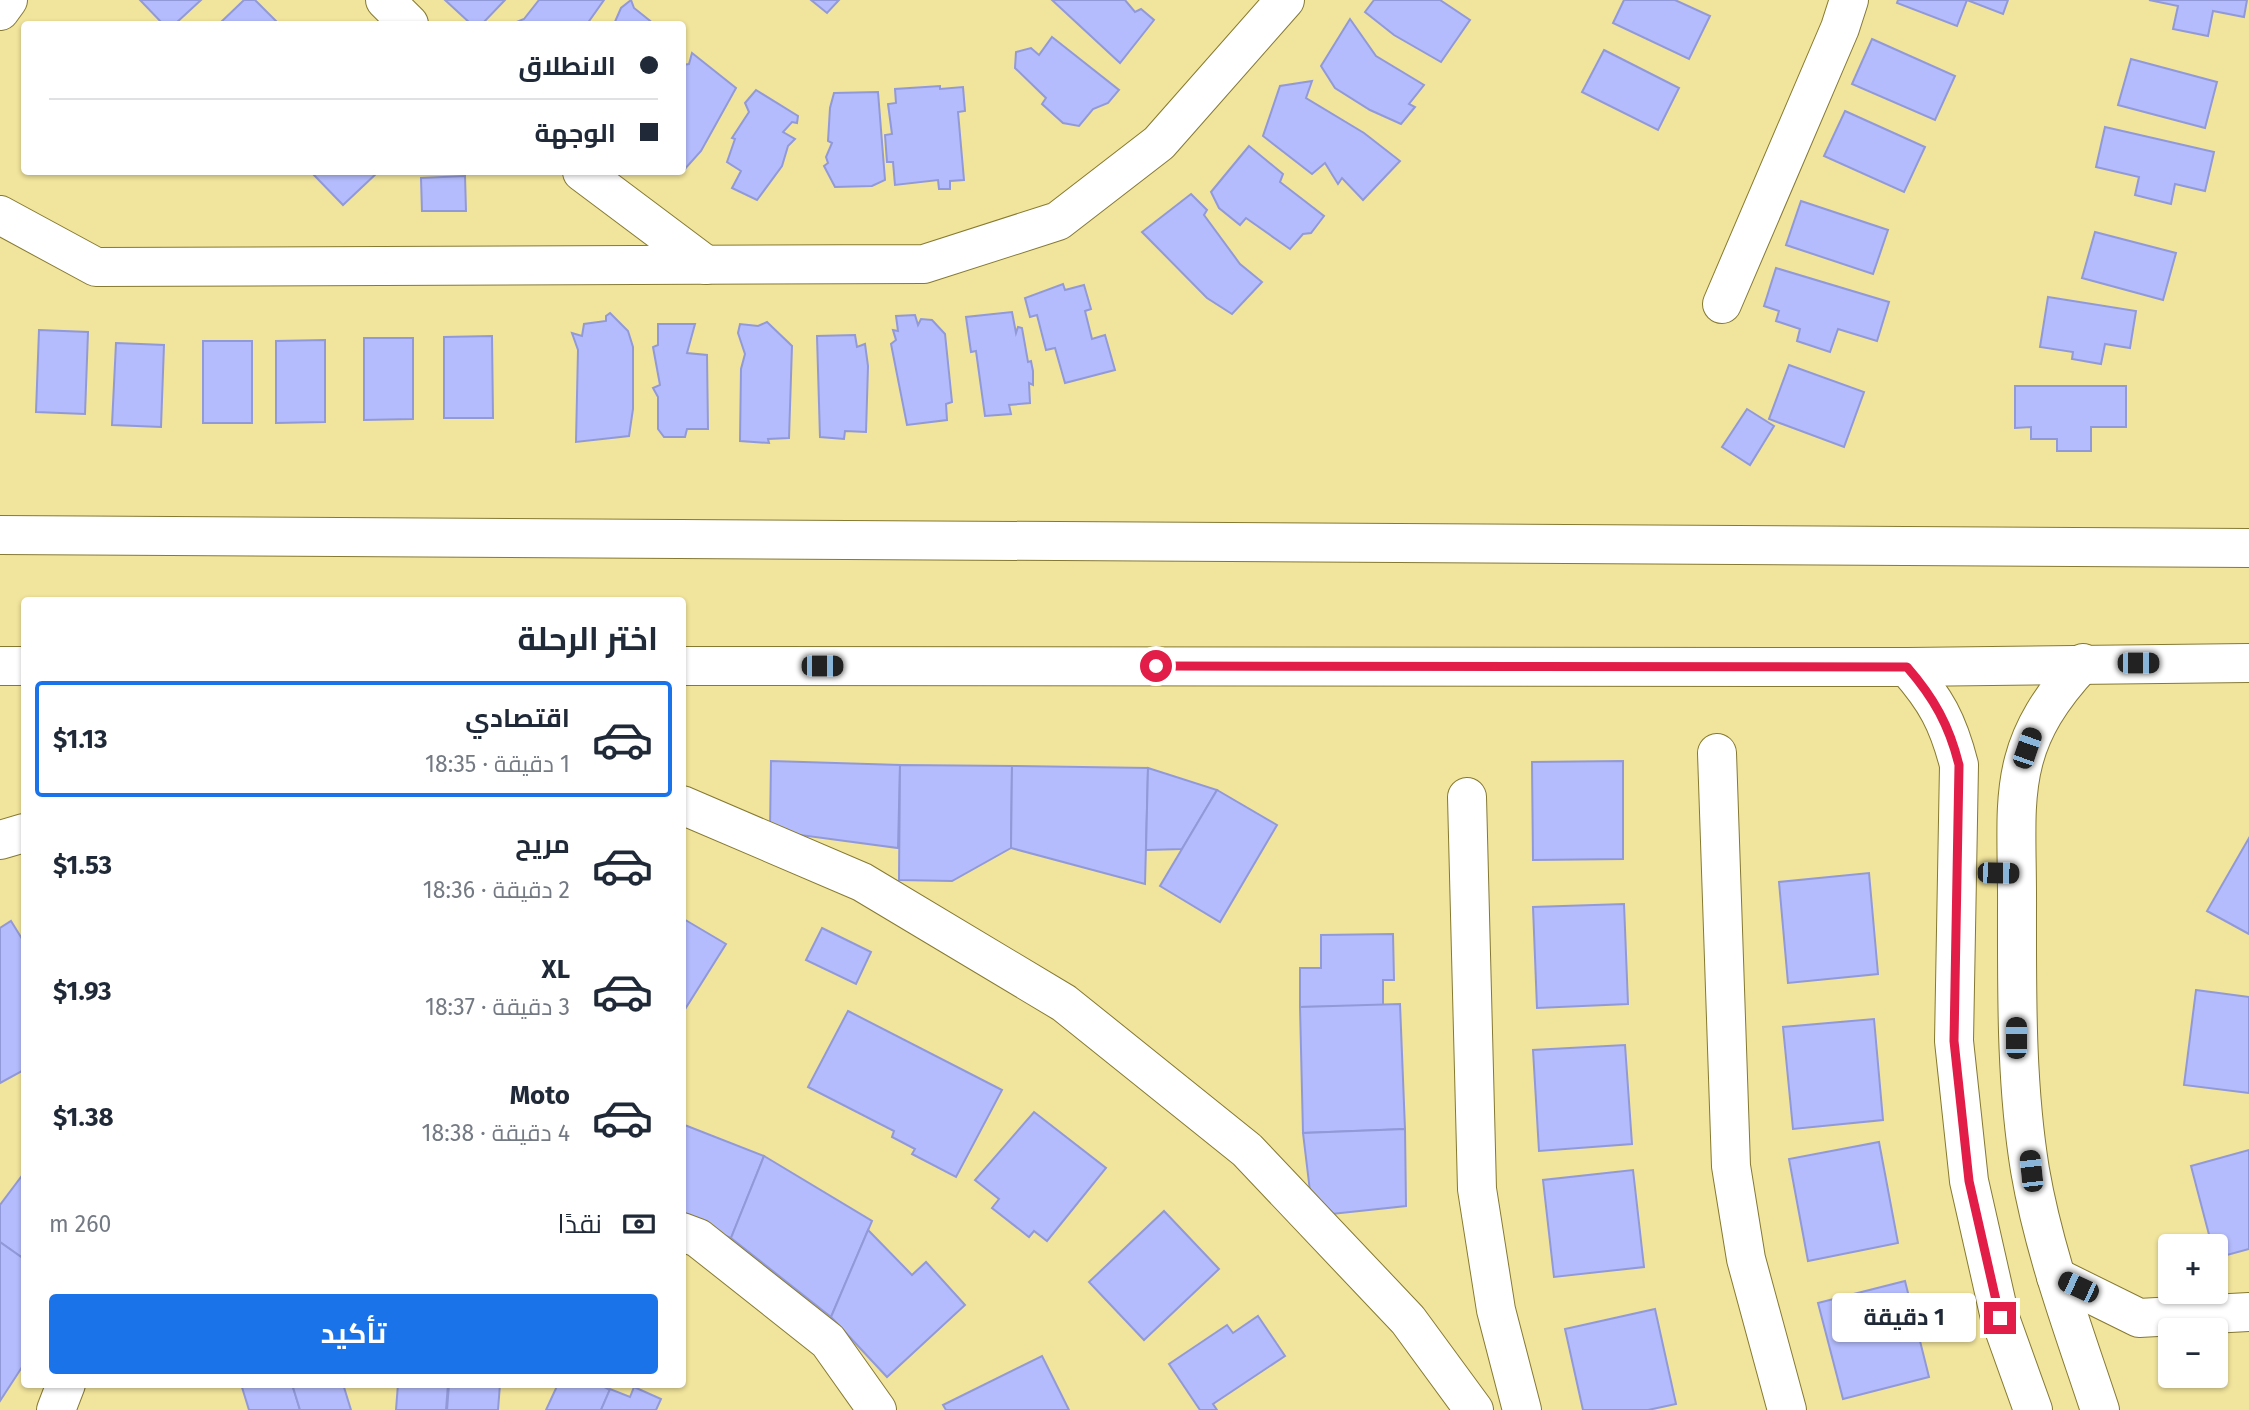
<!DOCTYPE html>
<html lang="ar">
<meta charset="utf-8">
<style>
:root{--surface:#fff;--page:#f2f2f3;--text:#1f2937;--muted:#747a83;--line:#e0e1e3;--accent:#1a73e8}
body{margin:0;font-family:"Fira Sans",Cairo,sans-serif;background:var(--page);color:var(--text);direction:rtl;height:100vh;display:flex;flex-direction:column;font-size:26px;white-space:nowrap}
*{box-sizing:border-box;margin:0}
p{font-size:23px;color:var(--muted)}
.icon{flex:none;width:38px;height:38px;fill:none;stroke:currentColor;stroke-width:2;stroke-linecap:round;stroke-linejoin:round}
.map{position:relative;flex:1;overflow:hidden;direction:ltr}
.details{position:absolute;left:21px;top:597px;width:665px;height:791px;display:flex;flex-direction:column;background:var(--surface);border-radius:7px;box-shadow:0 2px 5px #0004;direction:rtl}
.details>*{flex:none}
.top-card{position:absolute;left:21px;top:21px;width:665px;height:154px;border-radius:7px;box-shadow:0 2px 5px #0004;direction:rtl;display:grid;align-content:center;height:154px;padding:0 28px;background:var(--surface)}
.buttons{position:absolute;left:2158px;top:1234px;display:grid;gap:14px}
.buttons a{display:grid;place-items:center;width:70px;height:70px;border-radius:7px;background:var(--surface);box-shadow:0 2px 5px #0004;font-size:35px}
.end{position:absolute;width:32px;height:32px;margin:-16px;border:9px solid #e11d48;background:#fff;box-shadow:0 0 0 4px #fff}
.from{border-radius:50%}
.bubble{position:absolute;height:49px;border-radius:7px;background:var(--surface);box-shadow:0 2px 5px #0004;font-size:23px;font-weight:700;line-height:49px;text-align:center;direction:rtl}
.car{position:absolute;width:21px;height:42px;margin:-21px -10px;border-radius:9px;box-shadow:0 0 5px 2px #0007;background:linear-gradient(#222 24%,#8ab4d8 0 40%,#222 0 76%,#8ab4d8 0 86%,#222 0)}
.top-card b{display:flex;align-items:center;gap:24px;height:66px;font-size:26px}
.top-card b+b{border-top:2px solid var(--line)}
.top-card i{width:18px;height:18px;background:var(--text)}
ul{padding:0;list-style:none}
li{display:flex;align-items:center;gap:21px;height:116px;margin:0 14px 10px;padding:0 14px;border:4px solid transparent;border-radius:7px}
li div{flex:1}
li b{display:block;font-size:26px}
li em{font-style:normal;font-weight:700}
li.on{border-color:var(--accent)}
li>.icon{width:63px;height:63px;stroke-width:1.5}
h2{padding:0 28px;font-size:32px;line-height:84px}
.pay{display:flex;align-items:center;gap:18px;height:77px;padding:0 28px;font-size:26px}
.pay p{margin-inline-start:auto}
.cta{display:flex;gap:14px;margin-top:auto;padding:14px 28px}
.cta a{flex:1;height:80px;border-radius:7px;background:var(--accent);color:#fff;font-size:28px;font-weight:700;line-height:80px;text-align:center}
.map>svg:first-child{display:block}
.building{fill:#b4bcfd;stroke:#9299d8;stroke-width:2}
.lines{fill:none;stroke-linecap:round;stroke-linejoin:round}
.minor-casing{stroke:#867932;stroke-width:40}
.tertiary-casing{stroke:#867932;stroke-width:40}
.minor{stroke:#fff;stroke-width:38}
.tertiary{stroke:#fff;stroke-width:38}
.route{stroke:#e11d48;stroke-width:9}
</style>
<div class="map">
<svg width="2249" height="1410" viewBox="0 0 2249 1410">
<rect width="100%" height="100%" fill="#f1e49c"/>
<g class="building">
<path d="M140 0H201L175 24H163Z"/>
<path d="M244 0H255L279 24H219Z"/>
<path d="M445 0H505L482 24H471Z"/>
<path d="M539 0H604L587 24H512L524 19Z"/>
<path d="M631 0 634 8 654 24H614L621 8Z"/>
<path d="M811 0H839L827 13Z"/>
<path d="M1052 0H1125L1135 12 1141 9 1154 20 1120 63Z"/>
<path d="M1374 0H1440L1470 20 1441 62 1394 35 1365 12Z"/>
<path d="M1624 0H1675L1710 16 1689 59 1613 23Z"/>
<path d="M1898 0H2008L2003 14 1967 0 1957 26 1897 3Z"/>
<path d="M2149 0H2247L2244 17 2213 11 2208 36 2173 29 2178 6Z"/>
<path d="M1350 19 1376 56 1424 85 1409 104 1415 107 1401 124 1370 110 1335 88 1321 66Z"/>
<path d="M1052 37 1119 90 1108 103 1093 109 1079 126 1063 123 1042 104 1046 98 1015 68 1016 52 1031 48 1039 55Z"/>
<path d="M1872 39 1955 76 1935 120 1852 84Z"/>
<path d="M1604 50 1679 88 1658 130 1582 92Z"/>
<path d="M692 53 736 88 701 151 684 170 682 65 689 64Z"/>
<path d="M2131 59 2217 82 2205 128 2118 105Z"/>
<path d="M1312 81 1306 98 1364 133 1400 161 1363 200 1342 178 1338 184 1325 163 1312 174 1263 136 1280 86Z"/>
<path d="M940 86V89L963 87 965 111 958 112 964 180 950 181V189H939L938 180 895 185 893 162H887L885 135 892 134 888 104 896 103 895 89Z"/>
<path d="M756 90 798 116 797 123 792 122 783 132 795 139 788 146 782 166 757 200 732 188 741 171 727 162 735 139 732 138 749 112 745 103Z"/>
<path d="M878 92 885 180 872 186 835 187 824 166 828 163 826 157 832 143 828 141 830 108 834 93Z"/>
<path d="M1845 111 1925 147 1904 192 1824 156Z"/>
<path d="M2105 127 2214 152 2205 191 2175 184 2171 204 2135 195 2139 177 2096 167Z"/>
<path d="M1249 146 1283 174 1280 182 1324 216 1311 233 1303 234 1290 249 1246 218 1240 225 1219 208 1211 192Z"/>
<path d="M311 172H378L343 205Z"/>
<path d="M465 176 466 211H422L421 178Z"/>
<path d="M1191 194 1207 210 1204 215 1240 264 1262 282 1232 314 1207 298 1142 232Z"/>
<path d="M1801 201 1888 230 1873 274 1786 245Z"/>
<path d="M2095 232 2176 253 2163 300 2082 278Z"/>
<path d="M1776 268 1889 302 1877 341 1838 329 1830 352 1797 341 1800 329 1776 321 1779 311 1764 306Z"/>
<path d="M1063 284 1065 290 1084 285 1091 309 1085 311 1092 339 1105 335 1115 370 1065 383 1055 348 1046 350 1037 315 1030 317 1025 298Z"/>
<path d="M2048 297 2136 311 2130 348 2105 344 2101 364 2072 359 2073 352 2040 347Z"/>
<path d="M1012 312 1016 333 1018 327 1022 328 1028 362 1031 361 1033 371V385L1029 383 1030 403 1009 405 1011 414 985 416 976 351 971 352 966 317Z"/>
<path d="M610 313 628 331 633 347V409L629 436 576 442 578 350 572 333 582 336 584 324 606 321V316Z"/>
<path d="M915 315 918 325 921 319 932 320 945 334 952 402 946 404 947 420 907 425 891 344 896 340 893 330 898 331 896 316Z"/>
<path d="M767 322 792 346 789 438 768 439 769 443 740 441 741 369 745 354 738 333 740 324 758 326Z"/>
<path d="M658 324H695L687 353 707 355 708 429H687L685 437H664L658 429V397L653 388 660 385 653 347 658 345Z"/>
<path d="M39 330 88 332 85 414 36 412Z"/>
<path d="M855 335 857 347 865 344 868 366 866 432 845 431 844 439 820 437 817 336Z"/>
<path d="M492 336 493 418H444V337Z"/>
<path d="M364 338H413V419L364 420Z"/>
<path d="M325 340V422L276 423V341Z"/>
<rect x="203" y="341" width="49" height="82"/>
<path d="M116 343 164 345 161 427 112 425Z"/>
<path d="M1789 365 1864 392 1844 447 1769 419Z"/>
<path d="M2015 386H2126V427H2091V451H2057V439H2031V427L2015 428Z"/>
<path d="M1747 409 1774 426 1750 465 1722 447Z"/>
<path d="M771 761 900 765 898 848 770 831Z"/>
<path d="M1623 761V859L1533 860 1532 762Z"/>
<path d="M900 765 1012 766 1011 848 952 881 899 880Z"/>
<path d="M1012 766 1148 768 1145 884 1011 848Z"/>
<path d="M1148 768 1217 790 1182 849 1146 850Z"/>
<path d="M1217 790 1277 825 1220 922 1160 886Z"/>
<path d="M2249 838V934L2207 911Z"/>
<path d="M1869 873 1878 974 1788 983 1779 882Z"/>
<path d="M1624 904 1628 1004 1537 1008 1533 907Z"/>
<path d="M682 918 726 944 682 1014Z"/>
<path d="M11 921 24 942V1070L0 1083V928Z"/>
<path d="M822 928 871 952 856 984 806 960Z"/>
<path d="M1393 934 1394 980H1383V1006L1300 1007V968H1321V935Z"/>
<path d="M2196 990 2249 997V1093L2184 1085Z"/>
<path d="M1400 1004 1405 1129 1303 1133 1300 1007Z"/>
<path d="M848 1011 1002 1090 956 1177 912 1154 915 1149 892 1137 894 1131 808 1087Z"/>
<path d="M1874 1019 1883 1120 1793 1129 1783 1027Z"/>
<path d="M1625 1045 1632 1144 1539 1151 1533 1050Z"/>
<path d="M1034 1112 1106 1168 1047 1241 1034 1231 1029 1237 992 1208 999 1199 975 1180Z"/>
<path d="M682 1124 764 1156 731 1238 682 1218Z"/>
<path d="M1405 1129 1406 1206 1313 1216 1303 1133Z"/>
<path d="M1879 1142 1898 1243 1808 1261 1789 1159Z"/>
<path d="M2249 1150V1249L2216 1258V1246H2212L2191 1166Z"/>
<path d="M764 1156 872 1221 831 1317 731 1238Z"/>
<path d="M1633 1170 1644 1267 1554 1277 1543 1180Z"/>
<path d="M24 1173V1259L0 1242V1205Z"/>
<path d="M1164 1211 1219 1269 1144 1340 1089 1282Z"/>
<path d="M868 1230 912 1275 926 1262 965 1305 887 1377 831 1317Z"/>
<path d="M0 1242 24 1259V1364L0 1401Z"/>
<path d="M1905 1281 1929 1377 1843 1399 1818 1303Z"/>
<path d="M1655 1309 1676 1404 1648 1410H1583L1565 1329Z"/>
<path d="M1258 1316 1285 1356 1213 1404 1217 1410H1200L1169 1364 1227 1325 1233 1333Z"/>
<path d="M1042 1356 1069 1410H946L943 1405Z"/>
<path d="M241 1384H292L300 1410H249Z"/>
<path d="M292 1384H343L351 1410H300Z"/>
<path d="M398 1384H448L446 1410H396Z"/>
<path d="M449 1384H500L498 1410H447Z"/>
<path d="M558 1384H599L610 1390 601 1410H546Z"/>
<path d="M634 1387 661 1399 656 1410H601L610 1389 630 1397Z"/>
</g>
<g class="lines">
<g class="minor-casing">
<g id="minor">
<path d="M385 0 409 24"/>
<path d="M0 11 8 0"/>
<path d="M582 172 706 265"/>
<path d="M0 215 96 267 924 264 1058 221 1159 143 1285 0"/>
<path d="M1722 304 1840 28 1849 0"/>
<path d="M2083 663C2002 749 2018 802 2017 910 2017 997 2016 1084 2030 1170 2044 1252 2074 1331 2100 1410"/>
<path d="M1907 667C1936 700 1948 722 1959 765L1954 1041 1969 1181 2000 1318 2033 1410"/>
<path d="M1717 753 1731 1166 1746 1259 1787 1410"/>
<path d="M1467 797 1477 1189 1496 1310 1522 1410"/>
<path d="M682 805 862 882 1064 1003 1247 1150 1408 1320 1474 1410"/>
<path d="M0 840 24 833"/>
<path d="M682 1232 698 1238 828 1341 877 1410"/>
<path d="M2056 1277 2139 1318 2249 1312"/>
<path d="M56 1410 66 1384"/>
</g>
</g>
<g class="tertiary-casing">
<g id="tertiary">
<path d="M0 535 2249 548"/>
<path d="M0 666H24"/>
<path d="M682 666 1907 667 2249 663"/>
</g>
</g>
<use href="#minor" class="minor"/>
<use href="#tertiary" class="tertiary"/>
</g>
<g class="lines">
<path class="route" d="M1156 666 1907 667C1934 698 1949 725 1959 765L1954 1041 1969 1181 2000 1318"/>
</g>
</svg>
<div class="buttons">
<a>+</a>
<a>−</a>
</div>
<i class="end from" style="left:1156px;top:666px"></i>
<i class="end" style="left:2000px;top:1318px"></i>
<div class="bubble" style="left:1832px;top:1293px;width:144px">1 دقيقة</div>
<i class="car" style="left:2138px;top:663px;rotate:90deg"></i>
<i class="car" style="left:822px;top:666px;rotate:90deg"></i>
<i class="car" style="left:2027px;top:748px;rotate:19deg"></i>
<i class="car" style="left:1998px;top:873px;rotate:91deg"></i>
<i class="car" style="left:2016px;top:1038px;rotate:0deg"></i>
<i class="car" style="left:2031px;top:1171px;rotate:354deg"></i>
<i class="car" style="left:2078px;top:1287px;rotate:295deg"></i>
<div class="top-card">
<b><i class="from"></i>الانطلاق</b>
<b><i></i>الوجهة</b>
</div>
<section class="details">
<h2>اختر الرحلة</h2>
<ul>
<li class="on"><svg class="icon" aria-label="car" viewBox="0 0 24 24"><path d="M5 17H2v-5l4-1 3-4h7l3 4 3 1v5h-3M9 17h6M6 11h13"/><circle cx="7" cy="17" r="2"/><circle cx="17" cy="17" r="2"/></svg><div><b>اقتصادي</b><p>1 دقيقة · 18:35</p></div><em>$1.13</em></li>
<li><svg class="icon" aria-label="car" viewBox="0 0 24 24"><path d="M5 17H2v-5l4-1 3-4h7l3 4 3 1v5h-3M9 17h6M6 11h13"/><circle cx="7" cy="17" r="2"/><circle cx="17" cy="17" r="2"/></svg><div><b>مريح</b><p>2 دقيقة · 18:36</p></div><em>$1.53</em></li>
<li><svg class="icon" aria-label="car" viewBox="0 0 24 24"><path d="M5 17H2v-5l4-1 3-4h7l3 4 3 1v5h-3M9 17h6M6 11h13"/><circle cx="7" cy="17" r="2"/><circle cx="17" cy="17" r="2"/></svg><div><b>XL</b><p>3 دقيقة · 18:37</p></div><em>$1.93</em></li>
<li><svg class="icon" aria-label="car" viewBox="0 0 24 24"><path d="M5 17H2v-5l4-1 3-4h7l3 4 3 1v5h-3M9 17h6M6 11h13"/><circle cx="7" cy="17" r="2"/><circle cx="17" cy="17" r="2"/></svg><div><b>Moto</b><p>4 دقيقة · 18:38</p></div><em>$1.38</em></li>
</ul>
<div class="pay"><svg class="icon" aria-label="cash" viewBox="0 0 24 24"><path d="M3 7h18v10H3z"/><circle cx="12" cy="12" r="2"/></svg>نقدًا<p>260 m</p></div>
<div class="cta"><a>تأكيد</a></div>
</section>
</div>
